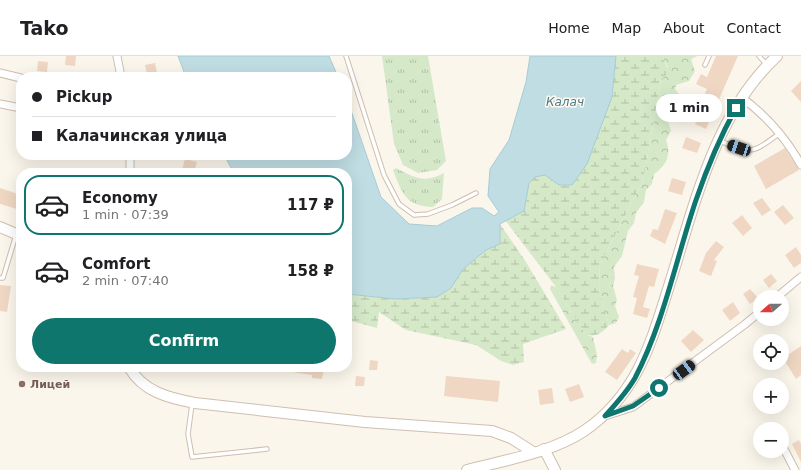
<!DOCTYPE html>
<meta charset="utf-8">
<style>
:root{--surface:#fff;--page:#f6f6f6;--text:#202124;--muted:#757577;--line:#e0e0e0;--accent:#0f766e}
body{margin:0;font-family:"DejaVu Sans",sans-serif;background:var(--page);color:var(--text);height:100vh;display:flex;flex-direction:column;font-size:15px;white-space:nowrap}
*{box-sizing:border-box;margin:0}
p{font-size:13px;color:var(--muted)}
.icon{flex:none;width:22px;height:22px;fill:none;stroke:currentColor;stroke-width:2;stroke-linecap:round;stroke-linejoin:round}
.map{position:relative;flex:1;overflow:hidden}
.side{position:absolute;left:16px;top:112px;width:336px;height:204px;display:flex;flex-direction:column;background:var(--surface);border-radius:16px;box-shadow:0 4px 16px #0002}
.side>*{flex:none}
.guide{position:absolute;left:16px;top:16px;width:336px;height:88px;border-radius:16px;box-shadow:0 4px 16px #0002;display:grid;align-content:center;height:88px;padding:0 16px;background:var(--surface)}
.needle{width:26px;rotate:249deg}
.tools{position:absolute;left:753px;top:234px;display:grid;gap:8px}
.tools a{display:grid;place-items:center;width:36px;height:36px;border-radius:50%;background:var(--surface);box-shadow:0 4px 16px #0002;font-size:20px}
.end{position:absolute;width:18px;height:18px;margin:-9px;border:5px solid #0f766e;background:#fff;box-shadow:0 0 0 2px #fff}
.from{border-radius:50%}
.bubble{position:absolute;height:28px;border-radius:14px;background:var(--surface);box-shadow:0 4px 16px #0002;font-size:13px;font-weight:700;line-height:28px;text-align:center}
.car{position:absolute;width:12px;height:24px;margin:-12px -6px;border-radius:5px;box-shadow:0 0 3px 1px #0007;background:linear-gradient(#222 24%,#8ab4d8 0 40%,#222 0 76%,#8ab4d8 0 86%,#222 0)}
.guide b{display:flex;align-items:center;gap:14px;height:38px;font-size:15px}
.guide b+b{border-top:1px solid var(--line)}
.guide i{width:10px;height:10px;background:var(--text)}
ul{padding:7px 0 0;list-style:none}
li{display:flex;align-items:center;gap:12px;height:60px;margin:0 8px 6px;padding:0 8px;border:2px solid transparent;border-radius:16px}
li div{flex:1}
li b{display:block;font-size:15px}
li em{font-style:normal;font-weight:700}
li.on{border-color:var(--accent)}
li>.icon{width:36px;height:36px;stroke-width:1.5}
.primary-button{display:flex;gap:8px;margin-top:auto;padding:8px 16px}
.primary-button a{flex:1;height:46px;border-radius:24px;background:var(--accent);color:#fff;font-size:16px;font-weight:700;line-height:46px;text-align:center}
header{display:flex;align-items:center;gap:24px;box-sizing:border-box;height:56px;padding:0 20px;background:var(--surface);border-bottom:1px solid var(--line)}
header strong{font-size:19px}
nav{display:flex;gap:22px;margin-inline-start:auto;font-size:14px}
.map>svg:first-child{display:block}
.grass{fill:url(#grass-tufts)}
.forest{fill:url(#forest-crowns)}
.wetland{fill:url(#wetland-marsh)}
.water{fill:#c0dde4;stroke:#a6ccd6}
.building{fill:#efd7c4}
.lines{fill:none;stroke-linecap:round;stroke-linejoin:round}
.lane-casing{stroke:#cdbeb1;stroke-width:5.5}
.street-casing{stroke:#cdbeb1;stroke-width:9}
.secondary-casing{stroke:#d0bfae;stroke-width:12}
.lane{stroke:#fff;stroke-width:3.5}
.street{stroke:#fff;stroke-width:7}
.secondary{stroke:#fff;stroke-width:10}
.route{stroke:#0f766e;stroke-width:5}
.education-dot{fill:#8d6e63;stroke:#fef9f1;stroke-width:1.5}
.labels{text-anchor:middle;stroke-width:3;stroke-linejoin:round;paint-order:stroke}
.education-label{font-size:11px;font-weight:bold;fill:#785e54;stroke:#fef9f1;text-anchor:start}
.water-label{font-size:12px;font-style:italic;fill:#4a7a86;stroke:#fef9f1}
</style>
<header>
<strong>Tako</strong>
<nav><a>Home</a><a>Map</a><a>About</a><a>Contact</a></nav>
</header>
<div class="map">
<svg width="801" height="414" viewBox="0 0 801 414">
<defs>
<pattern id="grass-tufts" width="24" height="20" patternUnits="userSpaceOnUse"><rect width="24" height="20" fill="#d5e9c9"/><path d="M3 7l-1-3M5 7V3M7 7l1-3M15 17l-1-3M17 17v-4M19 17l1-3" fill="none" stroke="#b1c0a6"/></pattern>
<pattern id="forest-crowns" width="20" height="18" patternUnits="userSpaceOnUse"><rect width="20" height="18" fill="#d5e9c9"/><path d="M2 6a3 3 0 1 1 6 0M12 15a3 3 0 1 1 6 0" fill="none" stroke="#b1c0a6"/></pattern>
<pattern id="wetland-marsh" width="20" height="14" patternUnits="userSpaceOnUse"><rect width="20" height="14" fill="#d5e9c9"/><path d="M1 5h8M5 5V1M11 12h8M15 12V8" fill="none" stroke="#b1c0a6"/></pattern>
</defs>
<rect width="100%" height="100%" fill="#fbf6eb"/>
<g class="grass">
<path d="M382 0H428L446 105 437 114 418 117 403 109 394 88Z"/>
<path d="M396 112C413 121 425 128 444 117L442 143 433 151C405 150 402 137 393 114Z"/>
</g>
<g class="forest">
<path d="M664 0H697L691 3 695 15 689 25 676 29 675 33 681 41 679 45 669 49C665 59 668 65 671 75L666 84C672 99 666 110 654 118L652 128 646 134 644 146 636 157 634 167 628 175 622 200 614 211 615 222 613 230 617 244 615 250 619 261 616 267 609 269 599 233 600 208 643 125 661 24 668 11 663 3Z"/>
<path d="M551 230 556 231 586 279 593 281 597 299 596 307 592 308 550 233Z"/>
</g>
<g class="wetland">
<path d="M616 0H664C663 13 675 10 661 24L643 125 600 208 599 233 609 269C602 277 597 281 586 279L556 231 505 164 524 155 528 127 535 121 545 119 559 129 612 41Z"/>
<path d="M500 168 526 206 566 273 523 288 524 306 513 309 501 305 476 289 406 274 379 256 377 272 347 264V238L396 243 437 241 451 232 463 213 486 194 500 188Z"/>
</g>
<g class="water">
<path d="M178 0H329L338 21H186Z"/>
<path d="M530 0H616L612 41 587 108 572 129H559L545 119 535 121 529 127 524 155 500 168V188L486 194 463 213 451 232 437 241 396 243 347 238V117H234L224 99H347V43L381 141 409 168 437 170 472 152H482L494 160 499 156 488 140 490 113 509 84 526 26Z"/>
</g>
<g class="building">
<path d="M66 0H76L75 10 65 9Z"/>
<path d="M716 0H738L706 73 695 68 705 46 702 45 707 33 696 28 701 18 707 21Z"/>
<path d="M38 5 48 6 47 16 37 15Z"/>
<path d="M155 7 157 17 147 19 145 9Z"/>
<path d="M801 25V46L791 35Z"/>
<path d="M686 81 701 87 697 97 682 92Z"/>
<path d="M785 92 799 114 766 133 754 110Z"/>
<path d="M185 103 197 106 194 117 182 114Z"/>
<path d="M672 122 686 126 682 139 668 135Z"/>
<path d="M0 132 21 139 17 153 0 148Z"/>
<path d="M762 142 771 154 762 160 753 147Z"/>
<path d="M783 149 794 162 785 169 774 156Z"/>
<path d="M665 153 677 157 665 188 650 180 653 173 658 174Z"/>
<path d="M742 159 752 172 743 180 732 167Z"/>
<path d="M716 185 724 191 714 204 717 205 711 220 699 215 706 197Z"/>
<path d="M796 191 801 199V207L794 212 785 199Z"/>
<path d="M637 208 659 213 654 231 649 230 643 251 650 253 647 262 633 258 637 242 633 241 639 220 634 219Z"/>
<path d="M771 218 777 225 769 232 763 224Z"/>
<path d="M0 229 11 230 7 256 0 255Z"/>
<path d="M750 233 758 242 750 248 743 238Z"/>
<path d="M733 246 740 257 730 265 722 254Z"/>
<path d="M693 274 704 284 691 296 681 285Z"/>
<path d="M801 290V319L796 323 783 302Z"/>
<path d="M622 293 628 297 630 293 636 297 617 324 605 316Z"/>
<path d="M370 304 378 305 377 314H369Z"/>
<path d="M285 311 324 313 322 323 312 322V319L285 315Z"/>
<path d="M356 320 365 321 364 330H355Z"/>
<path d="M446 320 500 325 498 346 444 340Z"/>
<path d="M579 328 584 341 570 346 565 333Z"/>
<path d="M552 332 554 347 540 349 538 334Z"/>
<path d="M799 384 801 388V406L792 388Z"/>
</g>
<g class="lines">
<g class="lane-casing">
<g id="lane">
<path d="M346 0 384 119 399 148 414 159 428 158 452 149 476 137"/>
<path d="M759 0 767 9"/>
<path d="M705 9 709 0"/>
<path d="M719 85C754 97 750 99 780 77"/>
<path d="M0 222H3L16 179"/>
<path d="M192 348 188 378 192 401 267 393"/>
</g>
</g>
<g class="street-casing">
<g id="street">
<path d="M117 0 121 21"/>
<path d="M0 17 21 22"/>
<path d="M741 41C767 60 786 82 801 109"/>
<path d="M0 48 21 52"/>
<path d="M130 117V99"/>
<path d="M777 241 801 221"/>
<path d="M605 360 633 351 744 269 760 256"/>
<path d="M783 391 795 414"/>
</g>
</g>
<g class="secondary-casing">
<g id="secondary">
<path d="M0 171 21 180"/>
<path d="M129 311C143 336 169 342 195 347L365 366 492 375 511 382 533 396"/>
<path d="M544 393 555 414"/>
<path d="M467 414C505 404 551 397 584 375 637 339 651 287 669 230 694 151 714 58 777 0"/>
</g>
</g>
<use href="#lane" class="lane"/>
<use href="#street" class="street"/>
<use href="#secondary" class="secondary"/>
</g>
<g class="lines">
<path class="route" d="M659 332 633 350 605 360C616 348 627 336 635 322 664 266 676 203 696 144 707 112 720 81 736 52"/>
</g>
<circle class="education-dot" cx="22" cy="328" r="4"/>
<g class="labels">
<g class="education-label">
<text x="30" y="332">Лицей</text>
</g>
<g class="water-label">
<text x="565" y="50">Калач</text>
</g>
</g>
</svg>
<div class="tools">
<a><svg class="needle" viewBox="-14 -14 28 28"><path d="M0-13l5 13h-10z" fill="#e53935"/><path d="M0 13l5-13h-10z" fill="#757577"/></svg></a>
<a><svg class="icon" aria-label="locate" viewBox="0 0 24 24"><circle cx="12" cy="12" r="6"/><path d="M12 2v4M12 18v4M2 12h4M18 12h4"/></svg></a>
<a>+</a>
<a>−</a>
</div>
<i class="end from" style="left:659px;top:332px"></i>
<i class="end" style="left:736px;top:52px"></i>
<div class="bubble" style="left:656px;top:38px;width:66px">1 min</div>
<i class="car" style="left:739px;top:92px;rotate:289deg"></i>
<i class="car" style="left:684px;top:314px;rotate:54deg"></i>
<div class="guide">
<b><i class="from"></i>Pickup</b>
<b><i></i>Калачинская улица</b>
</div>
<section class="side">
<ul>
<li class="on"><svg class="icon" aria-label="car" viewBox="0 0 24 24"><path d="M5 17H2v-5l4-1 3-4h7l3 4 3 1v5h-3M9 17h6M6 11h13"/><circle cx="7" cy="17" r="2"/><circle cx="17" cy="17" r="2"/></svg><div><b>Economy</b><p>1 min · 07:39</p></div><em>117 ₽</em></li>
<li><svg class="icon" aria-label="car" viewBox="0 0 24 24"><path d="M5 17H2v-5l4-1 3-4h7l3 4 3 1v5h-3M9 17h6M6 11h13"/><circle cx="7" cy="17" r="2"/><circle cx="17" cy="17" r="2"/></svg><div><b>Comfort</b><p>2 min · 07:40</p></div><em>158 ₽</em></li>
</ul>
<div class="primary-button"><a>Confirm</a></div>
</section>
</div>
